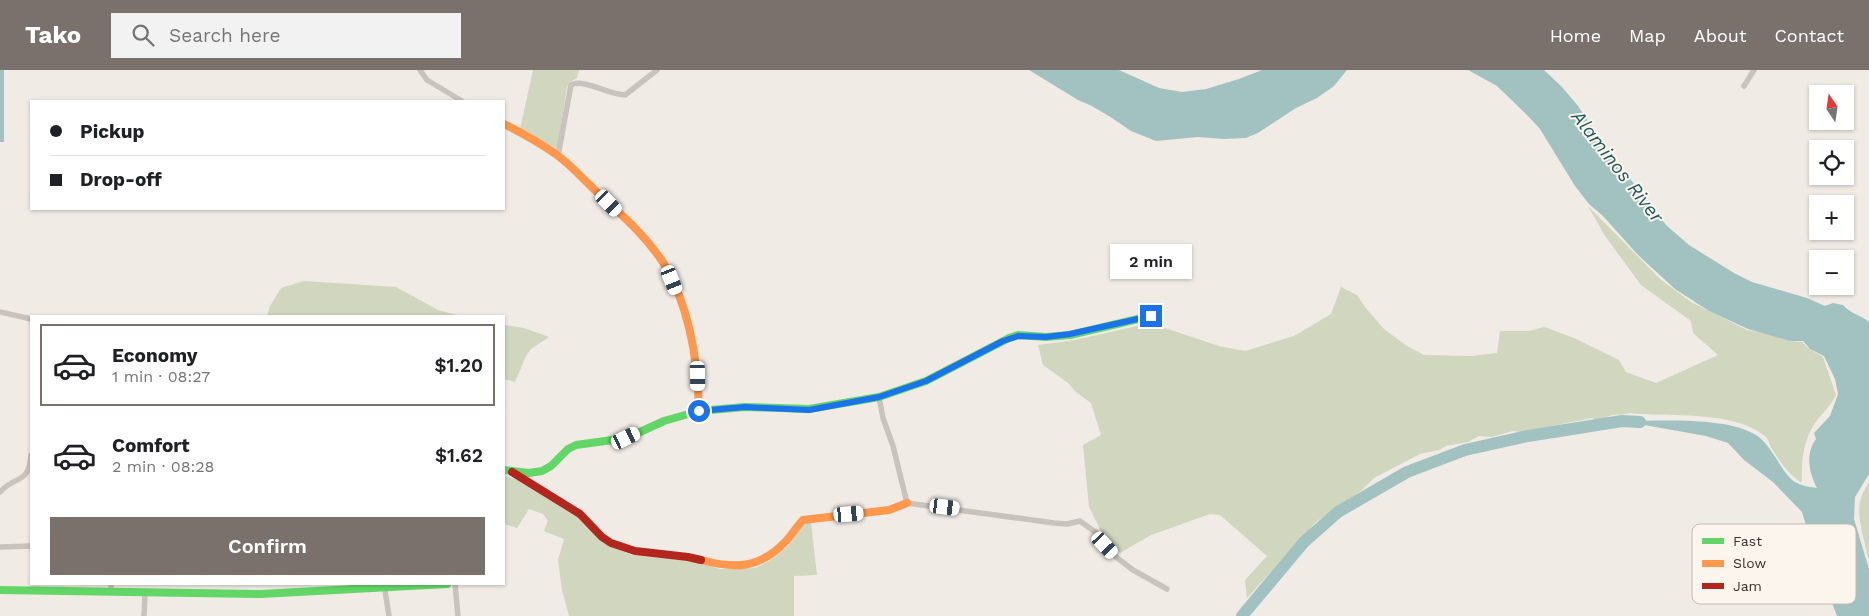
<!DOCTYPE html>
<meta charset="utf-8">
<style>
:root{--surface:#fff;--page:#f2f2f2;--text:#202124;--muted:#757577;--line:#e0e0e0;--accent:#7a716c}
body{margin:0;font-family:"Work Sans",sans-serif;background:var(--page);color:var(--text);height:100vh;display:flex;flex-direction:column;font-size:19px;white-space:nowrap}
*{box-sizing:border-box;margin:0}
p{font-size:16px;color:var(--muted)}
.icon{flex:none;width:28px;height:28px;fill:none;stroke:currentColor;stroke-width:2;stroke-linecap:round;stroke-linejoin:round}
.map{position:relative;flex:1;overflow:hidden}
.drawer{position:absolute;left:30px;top:245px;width:475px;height:270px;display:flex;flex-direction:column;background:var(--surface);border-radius:0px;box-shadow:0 1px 4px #0004}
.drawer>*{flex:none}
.guide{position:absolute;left:30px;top:30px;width:475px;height:110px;border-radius:0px;box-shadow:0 1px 4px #0004;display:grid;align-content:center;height:110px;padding:0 20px;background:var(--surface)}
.needle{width:32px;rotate:347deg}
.controls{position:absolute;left:1809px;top:15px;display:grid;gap:10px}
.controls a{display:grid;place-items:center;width:45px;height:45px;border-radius:0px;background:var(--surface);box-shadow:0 1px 4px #0004;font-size:25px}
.end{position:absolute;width:22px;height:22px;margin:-11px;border:6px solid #1a73e8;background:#fff;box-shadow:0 0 0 2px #fff}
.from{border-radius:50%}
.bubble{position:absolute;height:35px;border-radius:0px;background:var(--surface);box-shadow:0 1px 4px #0004;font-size:16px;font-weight:600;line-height:35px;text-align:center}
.car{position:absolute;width:15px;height:30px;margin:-15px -8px;border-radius:6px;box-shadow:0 0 4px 1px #0007;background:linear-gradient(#fff 24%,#345 0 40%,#fff 0 76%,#345 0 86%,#fff 0)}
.guide b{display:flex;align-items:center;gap:18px;height:48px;font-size:19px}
.guide b+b{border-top:1px solid var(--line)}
.guide i{width:12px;height:12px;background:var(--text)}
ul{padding:9px 0 0;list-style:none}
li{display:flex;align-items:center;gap:15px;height:82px;margin:0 10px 8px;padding:0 10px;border:2px solid transparent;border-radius:0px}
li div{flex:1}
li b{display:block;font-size:19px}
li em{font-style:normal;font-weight:600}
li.active{border-color:var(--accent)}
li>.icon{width:45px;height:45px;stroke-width:1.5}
.button{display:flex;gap:10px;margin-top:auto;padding:10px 20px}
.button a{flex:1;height:58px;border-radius:0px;background:var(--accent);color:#fff;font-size:20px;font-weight:600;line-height:58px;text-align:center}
header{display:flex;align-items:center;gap:30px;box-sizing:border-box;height:70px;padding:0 25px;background:var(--accent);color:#fff}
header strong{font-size:24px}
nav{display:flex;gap:28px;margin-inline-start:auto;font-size:18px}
.search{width:350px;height:45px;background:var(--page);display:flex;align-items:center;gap:12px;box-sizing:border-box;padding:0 18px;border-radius:0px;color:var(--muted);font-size:19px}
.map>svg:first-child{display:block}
.green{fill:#d1d6bf}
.water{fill:#a1c2c1}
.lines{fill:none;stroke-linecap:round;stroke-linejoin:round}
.river{stroke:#a1c2c1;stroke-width:12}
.street{stroke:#c9c3be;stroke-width:5.5}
.fast{stroke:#63d668;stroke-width:8}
.slow{stroke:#ff974d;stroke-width:8}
.jam{stroke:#b3261e;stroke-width:8}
.route{stroke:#1a73e8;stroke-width:6}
.labels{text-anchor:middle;stroke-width:4;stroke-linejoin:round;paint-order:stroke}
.water-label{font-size:19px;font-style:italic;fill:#1f5a5e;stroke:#fbf5ee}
.key{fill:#fbf5ee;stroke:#c1bab4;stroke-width:1}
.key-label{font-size:14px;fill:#3b302b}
</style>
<header>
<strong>Tako</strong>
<div class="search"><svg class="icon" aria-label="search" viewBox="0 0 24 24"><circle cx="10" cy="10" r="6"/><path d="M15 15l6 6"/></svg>Search here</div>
<nav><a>Home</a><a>Map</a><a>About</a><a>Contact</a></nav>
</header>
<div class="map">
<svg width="1869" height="546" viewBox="0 0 1869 546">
<rect width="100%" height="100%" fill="#f0ebe5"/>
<g class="green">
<path d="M533 0H579L577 8 570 12 567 17 557 82 520 59Z"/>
<path d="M1588 136 1660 209 1691 232 1747 260 1767 264 1790 271 1802 272 1808 278 1823 287 1836 325C1831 336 1822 343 1815 353 1803 371 1801 392 1802 413 1789 405 1780 392 1772 379 1769 375 1769 369 1765 366 1733 340 1669 347 1630 343 1624 345 1619 344 1613 345 1605 346 1601 353 1592 348L1521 362 1513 361 1492 367 1479 366 1468 372 1446 376 1439 380 1420 384 1374 408 1362 420 1316 452 1247 528 1245 510 1267 486 1220 445 1210 444 1151 465 1120 483 1101 461 1089 437 1083 375 1101 365 1091 333 1076 322 1068 313 1043 295 1038 275 1075 270 1150 253 1219 276 1245 281 1294 266 1331 244 1341 217 1357 225 1365 237 1384 259 1407 276 1424 285 1471 286 1497 283 1500 261H1529L1544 257 1574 268 1619 290 1626 302 1656 313 1718 285 1693 263 1691 251 1641 215 1605 166Z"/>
<path d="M304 211 396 217 438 240 461 246H267L270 236 281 218Z"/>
<path d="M504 255 524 258 549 267 531 279 526 286 515 312 504 309Z"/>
<path d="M504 405 517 410 579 448 609 476 632 485 692 491 720 499 756 498 772 489 789 475 803 454 811 452 817 505 794 506V546H569L562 520 558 490 564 469 544 461 548 451 543 444 529 439 517 458 504 454Z"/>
<path d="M1869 412V490C1866 482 1865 474 1863 466 1858 444 1856 432 1869 412Z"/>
</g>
<g class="water">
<rect x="0" y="0" width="4" height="72"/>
<path d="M1029 0H1119L1159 18 1182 22 1206 19 1239 9 1262 0H1347L1334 16 1317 28 1296 38 1258 63 1246 68 1224 69 1198 67 1156 71 1131 61 1112 48 1092 36 1078 30Z"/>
<path d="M1468 0H1544L1562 17 1578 36 1604 75 1666 155 1689 175 1734 203 1752 212 1807 228 1825 236 1833 233 1843 235C1849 243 1861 245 1869 252V404L1855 427 1854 449 1869 499V546H1837L1818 496 1802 442 1773 412 1744 390 1728 373 1706 366 1622 351C1657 351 1727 346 1756 365 1772 375 1782 404 1795 412 1802 416 1810 417 1817 418 1809 403 1805 384 1816 369L1814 363 1830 346 1838 324 1835 309 1824 286 1810 279 1803 271H1790L1748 259 1709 241 1675 219 1638 185 1603 146 1589 134 1575 116 1540 59 1529 47 1497 16Z"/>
</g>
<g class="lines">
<path class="river" d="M1242 546 1304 472 1338 442 1407 402 1465 380 1528 366 1622 351 1640 352"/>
<g class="street">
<path d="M420 0 427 10 462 31"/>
<path d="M1744 16 1754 0"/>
<path d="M558 86 571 15C583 8 609 25 625 25L657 0"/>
<path d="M0 242 31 249"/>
<path d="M879 327 883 348 893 376 907 433 1054 453 1067 454 1080 451 1095 462 1116 487 1133 500 1167 519"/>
<path d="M0 422C15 405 29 415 31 385"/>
<path d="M0 477 31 476"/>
<path d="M384 514 389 546"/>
<path d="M455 514 458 546"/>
<path d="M111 521V514"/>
<path d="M144 546 145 523"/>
</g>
<g class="fast">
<path d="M504 400 529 403 542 401 551 396 568 379 576 375 627 368 664 351 699 341 745 337 809 339 879 327 926 311 1009 268 1018 265 1046 267 1070 265 1151 246"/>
<path d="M0 520 261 524 447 514"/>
</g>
<g class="slow">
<path d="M504 54C522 63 540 73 557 85 572 96 585 111 599 124 622 145 647 167 664 194 690 238 698 290 699 341"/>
<path d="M701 490C735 499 759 499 785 472 792 465 796 457 803 450L889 440 907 433"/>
</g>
<path class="jam" d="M512 402 580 444 602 467 611 473 635 481 688 487 701 490"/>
</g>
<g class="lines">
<path class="route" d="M699 341 745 337 809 340 879 327 926 311 1003 271 1018 266 1046 267 1070 264 1151 246"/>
</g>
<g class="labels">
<g class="water-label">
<text transform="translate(1618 96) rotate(52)" y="7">Alaminos River</text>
</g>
</g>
<rect x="1692" y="454" width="164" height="80" rx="8" class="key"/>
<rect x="1702" y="468" width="22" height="6" fill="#63d668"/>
<rect x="1702" y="490" width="22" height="7" fill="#ff974d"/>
<rect x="1702" y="513" width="22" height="6" fill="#b3261e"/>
<g class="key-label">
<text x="1733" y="476">Fast</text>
<text x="1733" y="498">Slow</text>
<text x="1733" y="521">Jam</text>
</g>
</svg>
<div class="controls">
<a><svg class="needle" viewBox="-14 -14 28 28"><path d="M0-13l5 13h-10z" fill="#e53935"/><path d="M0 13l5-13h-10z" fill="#757577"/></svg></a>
<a><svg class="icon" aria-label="locate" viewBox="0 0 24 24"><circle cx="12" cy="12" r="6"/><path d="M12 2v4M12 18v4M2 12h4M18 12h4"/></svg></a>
<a>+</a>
<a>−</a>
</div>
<i class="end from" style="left:699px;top:341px"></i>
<i class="end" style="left:1151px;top:246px"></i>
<div class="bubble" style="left:1110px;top:174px;width:82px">2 min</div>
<i class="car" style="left:609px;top:133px;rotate:136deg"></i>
<i class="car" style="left:672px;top:210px;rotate:158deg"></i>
<i class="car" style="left:698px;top:306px;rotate:179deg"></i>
<i class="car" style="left:626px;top:368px;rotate:64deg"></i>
<i class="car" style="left:945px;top:437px;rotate:97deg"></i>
<i class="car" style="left:849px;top:444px;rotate:85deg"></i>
<i class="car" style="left:1105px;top:475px;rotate:137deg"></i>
<div class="guide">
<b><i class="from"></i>Pickup</b>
<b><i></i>Drop-off</b>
</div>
<section class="drawer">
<ul>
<li class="active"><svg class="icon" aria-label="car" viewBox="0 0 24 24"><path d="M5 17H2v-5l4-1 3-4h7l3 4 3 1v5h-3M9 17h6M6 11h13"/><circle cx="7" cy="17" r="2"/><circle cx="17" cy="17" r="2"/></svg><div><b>Economy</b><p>1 min · 08:27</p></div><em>$1.20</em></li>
<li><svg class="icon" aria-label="car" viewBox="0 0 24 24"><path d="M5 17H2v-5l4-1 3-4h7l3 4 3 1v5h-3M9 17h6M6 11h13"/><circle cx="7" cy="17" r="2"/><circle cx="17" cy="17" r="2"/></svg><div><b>Comfort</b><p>2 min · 08:28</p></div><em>$1.62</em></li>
</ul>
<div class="button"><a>Confirm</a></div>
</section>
</div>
